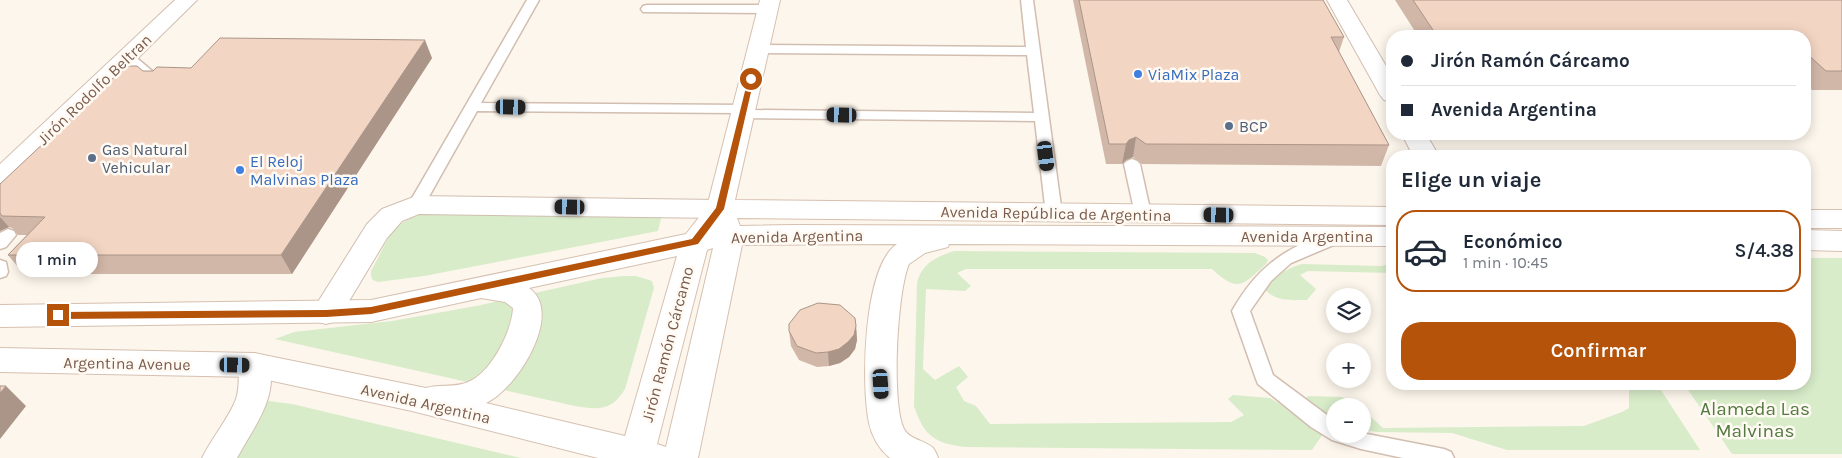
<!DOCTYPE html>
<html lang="es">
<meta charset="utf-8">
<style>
:root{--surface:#fff;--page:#f2f2f3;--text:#1f2937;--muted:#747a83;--line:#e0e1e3;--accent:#b45309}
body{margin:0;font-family:Karla,sans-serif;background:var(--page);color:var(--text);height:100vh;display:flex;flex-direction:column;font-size:19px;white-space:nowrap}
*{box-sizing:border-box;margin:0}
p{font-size:16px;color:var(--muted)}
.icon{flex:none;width:28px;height:28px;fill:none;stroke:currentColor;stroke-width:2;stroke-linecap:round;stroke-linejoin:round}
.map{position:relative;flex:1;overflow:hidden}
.drawer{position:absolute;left:1386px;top:150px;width:425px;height:240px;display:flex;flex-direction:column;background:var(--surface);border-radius:20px;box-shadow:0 2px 12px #0003}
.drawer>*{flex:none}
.top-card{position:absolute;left:1386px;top:30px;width:425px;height:110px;border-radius:20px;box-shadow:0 2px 12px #0003;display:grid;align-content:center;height:110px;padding:0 15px;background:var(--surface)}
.buttons{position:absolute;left:1326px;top:288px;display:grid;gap:10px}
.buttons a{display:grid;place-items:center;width:45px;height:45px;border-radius:50%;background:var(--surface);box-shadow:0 2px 12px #0003;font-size:25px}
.end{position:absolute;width:22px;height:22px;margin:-11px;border:6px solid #b45309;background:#fff;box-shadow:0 0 0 2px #fff}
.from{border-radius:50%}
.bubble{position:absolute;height:35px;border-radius:18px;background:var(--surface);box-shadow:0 2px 12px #0003;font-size:16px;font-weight:600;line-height:35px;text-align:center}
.car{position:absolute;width:15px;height:30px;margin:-15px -8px;border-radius:6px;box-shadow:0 0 4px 1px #0007;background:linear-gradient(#222 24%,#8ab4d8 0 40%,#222 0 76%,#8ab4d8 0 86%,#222 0)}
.top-card b{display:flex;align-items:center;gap:18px;height:48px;font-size:19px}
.top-card b+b{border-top:1px solid var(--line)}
.top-card i{width:12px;height:12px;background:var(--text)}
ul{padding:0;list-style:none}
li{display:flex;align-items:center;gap:15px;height:82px;margin:0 10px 8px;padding:0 5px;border:2px solid transparent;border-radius:20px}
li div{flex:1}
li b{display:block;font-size:19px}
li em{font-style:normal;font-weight:600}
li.selected{border-color:var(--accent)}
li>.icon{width:45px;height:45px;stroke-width:1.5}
h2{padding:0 15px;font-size:22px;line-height:60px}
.button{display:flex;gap:10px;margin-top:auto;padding:10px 15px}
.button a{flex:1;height:58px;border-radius:20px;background:var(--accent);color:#fff;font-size:20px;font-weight:600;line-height:58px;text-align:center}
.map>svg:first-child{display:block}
.green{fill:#d8ecc9}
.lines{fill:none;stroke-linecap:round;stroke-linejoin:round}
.lane-casing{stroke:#d1beb0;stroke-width:3}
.street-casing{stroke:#d1beb0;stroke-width:2}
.secondary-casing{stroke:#d6c0b0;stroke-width:2}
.lane{fill:#fff;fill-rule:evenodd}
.street{fill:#fff;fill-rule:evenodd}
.secondary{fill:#fff;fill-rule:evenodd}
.wall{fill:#d1b7a8}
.shaded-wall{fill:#aa9588}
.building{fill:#f3d5c3;stroke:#aa9588}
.route{fill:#b45309}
.shop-dot{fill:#3f7fe0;stroke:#fffaf3;stroke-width:2}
.service-dot{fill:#5c6f8a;stroke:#fffaf3;stroke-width:2}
.labels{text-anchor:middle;stroke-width:5;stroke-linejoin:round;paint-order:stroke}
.shop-label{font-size:16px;fill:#366cbe;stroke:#fffaf3;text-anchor:start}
.street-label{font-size:16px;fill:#7a5c4d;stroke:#fffaf3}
.service-label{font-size:16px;fill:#4e5e75;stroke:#fffaf3;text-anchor:start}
.near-park-label{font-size:19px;fill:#537a41;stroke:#fffaf3}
</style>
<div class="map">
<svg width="1842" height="458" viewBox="0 0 1842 458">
<rect width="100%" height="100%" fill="#fdf6ec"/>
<g class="green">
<path d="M429 213 662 214 658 231 424 276 378 282C371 280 371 278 371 271 388 241 391 219 429 213Z"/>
<path d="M954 251 1255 253 1265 257 1268 260 1266 264C1242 286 1238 293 1212 269H966L957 273 971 286 965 291 926 289 923 369 935 380 959 366 968 377 956 387 964 401 976 406 990 424 1231 422 1244 415 1228 399 1233 395 1270 398 1325 431 1312 450 965 447C934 443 924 436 914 406L917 283C922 263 936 257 954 251Z"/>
<path d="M1805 258H1842V454H1732L1684 384H1805Z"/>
<path d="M1392 263V273L1308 271 1300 275 1316 289 1307 300C1290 300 1278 302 1265 290 1273 277 1287 268 1302 264L1382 266Z"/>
<path d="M624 276H636L652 281 654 288 625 389C612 411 598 410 575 406L275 339 294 332 392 321 476 306 602 278Z"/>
<path d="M1627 384H1657L1700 450H1507L1452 433 1377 432 1363 430V410L1383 428 1584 426 1622 412 1629 408V387Z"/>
<path d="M1308 396 1342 397 1358 406H1335V423L1305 399Z"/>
<path d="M269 401 292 404 521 458H228L261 406Z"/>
</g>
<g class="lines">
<g class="lane-casing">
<g id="lane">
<path d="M527 0H539L481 103 744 105 749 106 751 110 1034 113 1027 55 758 53 751 49 758 45 1026 47 1021 0H1033L1062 214 1060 218 1054 219 1048 218 1046 214 1035 121 743 118 738 117 736 113 477 111 422 209 416 210 410 209 408 205Z"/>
<path d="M647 5H768L774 9 768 13 643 12 641 9 643 6Z"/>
<path d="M127 53 132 54 164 81 166 84 164 87H154L122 60 120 57 122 54Z"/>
<path d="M1132 159 1137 161 1140 164 1151 214 1149 218 1143 219 1137 218 1135 214 1124 164 1127 161Z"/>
<path d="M8 229 14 231 16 235 6 247 0 249V233Z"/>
<path d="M1337 231 1343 233 1345 237 1343 241 1291 263 1271 281 1250 311 1273 375 1335 421V434L1362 433 1444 449 1451 452 1454 458H1403L1361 449 1332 440 1311 427 1258 384 1256 379 1232 311C1258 265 1287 246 1337 231Z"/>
<path d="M0 260 6 262 8 272 6 276 0 278Z"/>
</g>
</g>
<g class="street-casing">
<g id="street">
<path d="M175 0H197L9 185 0 187V164Z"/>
<path d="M1327 0H1347L1392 76V102L1384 100 1380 95Z"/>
<path d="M1402 134H1426L1439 156H1413Z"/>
<path d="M416 196 720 200 730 203 733 209 730 215 720 218 419 214 402 221 387 238 337 321 326 324 315 321 311 313 367 224 382 209Z"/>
<path d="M254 353 265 356C284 391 253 428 237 458H202C211 439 229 418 236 399 241 385 236 370 243 356Z"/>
</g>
</g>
<g class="secondary-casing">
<g id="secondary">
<path d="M760 0H780L735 200 1392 207V225L737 218 740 226 793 225 1392 227V246L949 244 948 247 925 253 909 264C897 291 891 403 904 429 910 440 925 440 933 448 935 450 937 455 938 458H890C879 449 872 437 869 423 861 385 863 267 897 244L742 245 698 458H598L412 411 254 377 0 372V348L254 353 426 388C439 384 455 388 468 382 491 373 512 331 513 308L505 302 481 298 371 322 0 327V305L371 300 686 234 707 207ZM713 248 666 447 657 444 707 250ZM677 256 625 436 486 403C516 390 565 313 529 288Z"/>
<rect x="1805" y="210" width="37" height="18"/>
<path d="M1805 230 1842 231V251L1805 250Z"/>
</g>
</g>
<use href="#lane" class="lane"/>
<use href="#street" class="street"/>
<use href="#secondary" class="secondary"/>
</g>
<g class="wall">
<path d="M1073 0H1323L1344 37 1339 52 1389 145 1381 166 1142 164 1133 157 1126 160 1122 164H1106Z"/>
<path d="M1395 0H1842V90H1812L1805 83V36H1418Z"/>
<path d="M432 58 292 274H24L8 255 27 235H18L12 228 9 227 0 231V184L143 71H153L191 68Z"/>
<path d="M856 326 857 340 855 349 849 357 840 363 829 366 817 367 799 360 791 346 789 331Z"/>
</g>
<g class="shaded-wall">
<path d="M425 40 432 58 292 274 281 255Z"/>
<path d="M1136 137 1133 157 1126 160 1122 164 1126 144 1129 140Z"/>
<path d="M0 217 9 227 0 231Z"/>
<path d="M856 326 857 340 855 349 849 357 840 363 829 366 828 352Z"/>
<path d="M6 386 26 406 0 439V393Z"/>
</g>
<g class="building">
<path d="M1079 0H1323L1344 37H1331L1389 145 1146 144 1136 137 1129 140 1126 144H1109Z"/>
<path d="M1413 0H1842V71H1826L1805 52V36H1787L1786 35 1536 33 1539 36H1437Z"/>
<path d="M220 38 425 40 281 255H8L45 217 2 216 0 213V184L126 66H137L143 71H153L157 67 191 68Z"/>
<path d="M818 303 840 305 855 318 856 326 854 335 848 342 839 349 828 352 816 353 797 346 789 331V324L800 310Z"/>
<path d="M0 386H6L0 393Z"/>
</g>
<path class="route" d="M751 77 754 79 724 209 698 244 371 314 326 317 58 319 53 315 58 312 326 310 371 307 692 239 716 208 748 79Z"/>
<g class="shop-dot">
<circle cx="1138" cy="74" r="5"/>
<circle cx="240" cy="170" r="5"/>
</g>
<g class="service-dot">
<circle cx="1229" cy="126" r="5"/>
<circle cx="92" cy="158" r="5"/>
</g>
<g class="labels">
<g class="shop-label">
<text x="1148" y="80">ViaMix Plaza</text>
<text x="250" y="167">El Reloj<tspan x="250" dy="18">Malvinas Plaza</tspan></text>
</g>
<g class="street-label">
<text transform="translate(94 89) rotate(-44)" y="6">Jirón Rodolfo Beltran</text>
<text transform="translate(1056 213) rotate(1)" y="6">Avenida República de Argentina</text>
<text transform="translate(797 236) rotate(-1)" y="6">Avenida Argentina</text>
<text x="1307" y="242">Avenida Argentina</text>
<text transform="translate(667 344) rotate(-75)" y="6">Jirón Ramón Cárcamo</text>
<text transform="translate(127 363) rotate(1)" y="6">Argentina Avenue</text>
<text transform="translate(426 403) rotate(13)" y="6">Avenida Argentina</text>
</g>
<g class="service-label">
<text x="1239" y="132">BCP</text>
<text x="102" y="155">Gas Natural<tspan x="102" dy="18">Vehicular</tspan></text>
</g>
<g class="near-park-label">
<text x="1755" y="415">Alameda Las<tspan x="1755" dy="22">Malvinas</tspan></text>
</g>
</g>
</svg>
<div class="buttons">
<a><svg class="icon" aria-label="layers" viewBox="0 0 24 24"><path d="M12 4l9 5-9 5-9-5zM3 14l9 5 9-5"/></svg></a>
<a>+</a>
<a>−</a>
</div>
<i class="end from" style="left:751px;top:79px"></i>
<i class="end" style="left:58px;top:315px"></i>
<div class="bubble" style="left:16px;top:242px;width:82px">1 min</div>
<i class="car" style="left:511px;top:107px;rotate:91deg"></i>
<i class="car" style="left:842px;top:115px;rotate:271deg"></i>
<i class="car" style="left:1046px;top:156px;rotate:173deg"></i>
<i class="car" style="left:570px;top:207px;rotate:271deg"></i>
<i class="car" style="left:1219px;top:215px;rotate:271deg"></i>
<i class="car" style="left:235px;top:365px;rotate:91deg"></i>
<i class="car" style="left:881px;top:384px;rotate:176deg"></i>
<div class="top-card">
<b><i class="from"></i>Jirón Ramón Cárcamo</b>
<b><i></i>Avenida Argentina</b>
</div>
<section class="drawer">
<h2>Elige un viaje</h2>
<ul>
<li class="selected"><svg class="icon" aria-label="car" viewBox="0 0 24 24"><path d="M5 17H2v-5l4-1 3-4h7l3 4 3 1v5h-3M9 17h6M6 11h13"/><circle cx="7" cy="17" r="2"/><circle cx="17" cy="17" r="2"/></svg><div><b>Económico</b><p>1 min · 10:45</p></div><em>S/4.38</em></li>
</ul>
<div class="button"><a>Confirmar</a></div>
</section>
</div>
